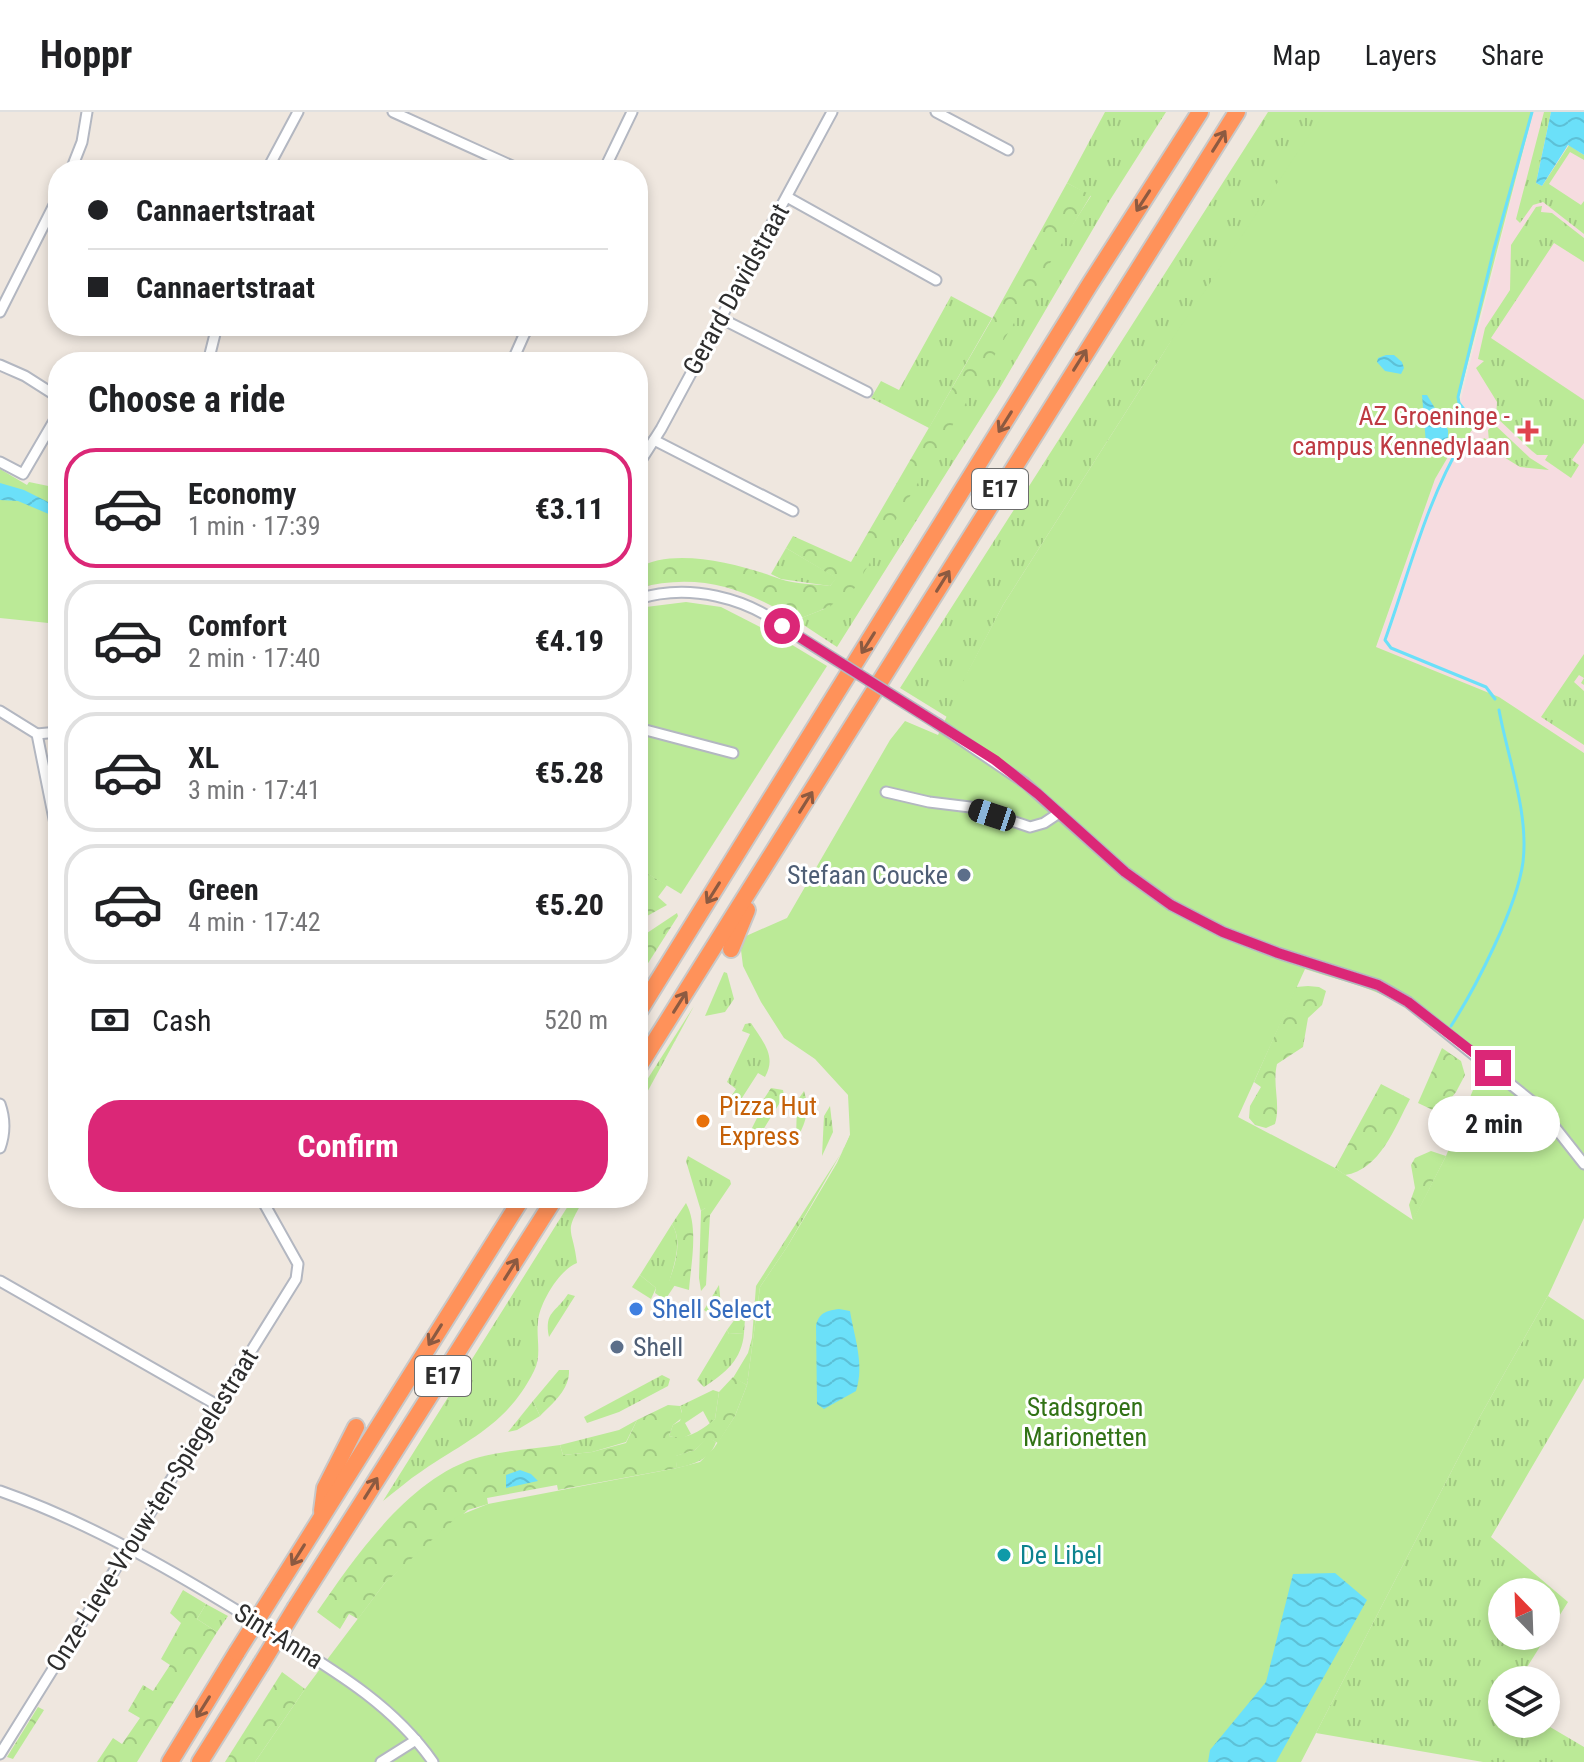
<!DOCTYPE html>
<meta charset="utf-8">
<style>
:root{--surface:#fff;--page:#f6f6f6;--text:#202124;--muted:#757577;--line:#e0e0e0;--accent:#db2777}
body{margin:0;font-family:"Roboto Condensed",sans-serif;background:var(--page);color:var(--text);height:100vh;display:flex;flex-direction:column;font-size:30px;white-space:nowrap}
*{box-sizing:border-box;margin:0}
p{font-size:26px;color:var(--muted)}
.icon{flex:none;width:44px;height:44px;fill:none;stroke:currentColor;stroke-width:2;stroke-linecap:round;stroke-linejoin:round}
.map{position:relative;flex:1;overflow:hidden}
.side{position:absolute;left:48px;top:240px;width:600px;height:856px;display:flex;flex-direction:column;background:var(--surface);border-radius:32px;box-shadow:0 4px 12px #0003}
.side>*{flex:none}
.banner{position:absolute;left:48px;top:48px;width:600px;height:176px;border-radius:32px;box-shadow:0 4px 12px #0003;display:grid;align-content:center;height:176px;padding:0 40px;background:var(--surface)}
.needle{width:52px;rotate:337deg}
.controls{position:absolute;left:1488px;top:1466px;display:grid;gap:16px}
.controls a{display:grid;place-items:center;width:72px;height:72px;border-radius:50%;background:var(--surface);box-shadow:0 4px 12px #0003;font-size:40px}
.end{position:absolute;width:36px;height:36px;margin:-18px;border:10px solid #db2777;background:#fff;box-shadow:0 0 0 4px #fff}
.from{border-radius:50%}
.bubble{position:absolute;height:56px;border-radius:28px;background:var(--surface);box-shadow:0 4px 12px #0003;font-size:26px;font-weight:700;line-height:56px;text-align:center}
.car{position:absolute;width:24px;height:48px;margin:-24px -12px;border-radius:10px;box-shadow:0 0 6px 2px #0007;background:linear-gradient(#222 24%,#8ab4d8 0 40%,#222 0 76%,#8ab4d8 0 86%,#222 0)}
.banner b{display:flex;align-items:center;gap:28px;height:76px;font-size:30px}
.banner b+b{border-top:2px solid var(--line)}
.banner i{width:20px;height:20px;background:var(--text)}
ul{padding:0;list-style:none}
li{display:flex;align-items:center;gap:24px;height:120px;margin:0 16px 12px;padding:0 24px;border:4px solid var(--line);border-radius:32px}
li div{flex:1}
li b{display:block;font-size:30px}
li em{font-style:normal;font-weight:700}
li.active{border-color:var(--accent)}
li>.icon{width:72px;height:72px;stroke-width:1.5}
h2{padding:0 40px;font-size:36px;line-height:96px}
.pay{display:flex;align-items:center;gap:20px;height:88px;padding:0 40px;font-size:30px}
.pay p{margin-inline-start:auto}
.button{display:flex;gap:16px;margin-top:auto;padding:16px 40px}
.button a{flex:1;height:92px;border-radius:32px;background:var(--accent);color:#fff;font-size:32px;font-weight:700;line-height:92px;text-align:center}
header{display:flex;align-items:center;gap:48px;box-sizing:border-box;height:112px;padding:0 40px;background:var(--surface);border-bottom:2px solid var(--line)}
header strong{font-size:38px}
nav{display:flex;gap:44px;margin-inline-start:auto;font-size:28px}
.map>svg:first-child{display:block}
.medical{fill:#f6dce0}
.grass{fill:url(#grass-tufts);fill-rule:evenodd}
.forest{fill:url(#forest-crowns)}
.park{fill:#bbea97;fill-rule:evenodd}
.water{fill:url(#water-waves)}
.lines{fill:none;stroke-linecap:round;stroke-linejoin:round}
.stream{stroke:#6be0f9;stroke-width:3}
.street-casing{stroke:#b3b7c1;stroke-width:13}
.highway-casing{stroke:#c8c8c8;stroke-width:20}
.street{stroke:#fff;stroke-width:9}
.highway{stroke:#ff925a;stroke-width:16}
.street-bridge-casing{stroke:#b3b7c1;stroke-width:13;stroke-linecap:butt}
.highway-bridge-casing{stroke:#c8c8c8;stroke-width:20;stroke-linecap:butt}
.street-bridge{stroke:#fff;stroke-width:9}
.highway-bridge{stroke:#ff925a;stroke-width:16}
.oneway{stroke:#8c5a41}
.route{stroke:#db2777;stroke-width:10}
.health-dot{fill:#e0444e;stroke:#fff;stroke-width:3}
.service-dot{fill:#5c6f8a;stroke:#fff;stroke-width:3}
.food-dot{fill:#e8710a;stroke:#fff;stroke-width:3}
.shop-dot{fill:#3f7fe0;stroke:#fff;stroke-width:3}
.culture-dot{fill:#0f9aa8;stroke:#fff;stroke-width:3}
.labels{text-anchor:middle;stroke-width:6;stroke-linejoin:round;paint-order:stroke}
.shield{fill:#fff;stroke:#6c6c6c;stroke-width:2}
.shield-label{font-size:24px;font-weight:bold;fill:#2d2d2d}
.street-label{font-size:26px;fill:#2d2d2d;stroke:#fff}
.health-label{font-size:26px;fill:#be3a42;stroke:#fff;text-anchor:end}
.service-label{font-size:26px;fill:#4e5e75;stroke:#fff;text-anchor:end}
.food-label{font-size:26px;fill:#c56008;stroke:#fff;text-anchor:start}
.shop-label{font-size:26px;fill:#366cbe;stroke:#fff;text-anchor:start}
.park-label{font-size:26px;fill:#317215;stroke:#fff}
.culture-label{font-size:26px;fill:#0d838f;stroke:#fff;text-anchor:start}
</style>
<header>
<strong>Hoppr</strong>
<nav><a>Map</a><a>Layers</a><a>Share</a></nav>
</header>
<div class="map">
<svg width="1584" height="1650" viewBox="0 0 1584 1650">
<defs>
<pattern id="grass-tufts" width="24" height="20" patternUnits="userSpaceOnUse" patternTransform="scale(2)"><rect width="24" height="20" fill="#bbea97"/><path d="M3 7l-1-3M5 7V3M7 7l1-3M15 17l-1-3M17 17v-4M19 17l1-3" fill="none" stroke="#a1c982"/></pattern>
<pattern id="forest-crowns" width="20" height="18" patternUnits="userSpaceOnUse" patternTransform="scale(2)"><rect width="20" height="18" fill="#bbea97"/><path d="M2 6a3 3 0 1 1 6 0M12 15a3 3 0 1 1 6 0" fill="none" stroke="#a1c982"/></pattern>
<pattern id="water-waves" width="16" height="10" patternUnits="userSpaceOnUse" patternTransform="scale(2)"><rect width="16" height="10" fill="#6be0f9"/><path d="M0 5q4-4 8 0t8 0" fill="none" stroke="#5dc0d6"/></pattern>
</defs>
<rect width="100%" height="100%" fill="#efe7df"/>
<path class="medical" d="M1533 0H1584V641L1499 585 1376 536 1435 367 1459 326 1460 291Z"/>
<g class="grass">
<path d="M1105 0H1166L1110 88 1001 274 837 535 796 508 824 497 1091 84 1067 71Z"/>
<path d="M1268 0H1373L960 613 900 576ZM1173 226 967 562 1003 493Z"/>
<path d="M1544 0H1551L1536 71 1542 74 1569 33 1584 43V48L1570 40 1549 72 1581 93 1584 89V122L1543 90 1533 93 1520 111 1516 107Z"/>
<path d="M1542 94 1541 100 1552 101 1584 126V150L1554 131 1491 226 1584 288V331L1572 348 1579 353 1571 366 1545 348 1548 343H1537L1532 339 1496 305 1497 290 1476 256 1484 249 1478 247 1485 216 1510 178 1511 133 1536 95Z"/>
<path d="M951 184 992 206 929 316 871 286 881 269 899 278Z"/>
<path d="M1494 312 1530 346 1549 358 1520 355 1481 331 1484 326 1489 329 1488 318Z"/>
<path d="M786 436 837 466 830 474 781 467 771 462Z"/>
<path d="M1584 542V573L1581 571 1584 566 1579 563 1574 570 1584 579V633L1541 605Z"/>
<path d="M724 860 727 861 734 887 725 900 705 904Z"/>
<path d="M694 894 638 997V982Z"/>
<path d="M751 911C763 930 777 944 765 965L758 961 740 989 732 983 736 977 727 970 750 922 742 919 745 912Z"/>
<path d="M830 994 833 1020 822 1044 824 1004Z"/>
<path d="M851 1012 870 1029 844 1036 787 1135 760 1175 747 1273 733 1266 748 1241 752 1226 756 1174 845 1035 850 1023Z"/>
<path d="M688 1044 730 1068 731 1072 710 1103 705 1096 701 1099 686 1049Z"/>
<path d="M573 1086H585C562 1123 573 1114 577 1151 559 1158 539 1192 538 1210 536 1227 542 1243 534 1259 507 1313 469 1327 422 1359 408 1368 396 1379 383 1389Z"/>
<path d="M672 1112C683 1130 674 1152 669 1171L675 1173 665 1188 655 1181 656 1176 640 1163Z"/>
<path d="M568 1182 575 1184 549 1225C544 1199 556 1201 568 1182Z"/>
<path d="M1548 1184 1584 1208V1266L1491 1425 1568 1490 1519 1568H1502V1612H1545L1584 1635V1650H1483L1316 1621 1478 1308ZM1502 1480H1546V1524H1502Z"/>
<path d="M727 1218 729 1222 744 1221C742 1248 725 1261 704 1275L697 1268Z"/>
<path d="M662 1263 670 1267 668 1274 619 1300 587 1311 584 1305Z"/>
<path d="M713 1278 719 1280 715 1307 710 1312 703 1299 685 1311 691 1322 681 1327 669 1324 673 1313 680 1309 682 1300 680 1294Z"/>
<path d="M533 1289 540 1304 517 1318 508 1320Z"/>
<path d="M637 1308 626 1330 592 1340 563 1343 560 1333 619 1318Z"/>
<path d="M708 1325 716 1330C710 1348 694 1352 677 1356L675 1344 695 1338Z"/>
<path d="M206 1492 228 1504 217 1520 197 1507Z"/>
</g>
<g class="forest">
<path d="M1067 71 1091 83 854 477C837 493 817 500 796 508 745 476 699 460 638 476V456C674 434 743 453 780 467 795 472 815 472 830 474L836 466 786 436 793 424 851 450 992 207Z"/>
<path d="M638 756 667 773 658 785 667 793 638 809Z"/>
<path d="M677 801 678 804 638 867V827Z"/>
<path d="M1308 874 1319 875 1326 879 1322 893 1308 906 1303 935 1277 952C1272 973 1281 992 1275 1012L1266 1016 1255 1013 1249 1006 1250 994 1261 975 1254 970 1296 875Z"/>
<path d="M1442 936 1461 949 1465 963 1456 980 1439 1001 1418 991Z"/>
<path d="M1381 972 1410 987C1395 1015 1380 1058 1345 1063L1335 1056Z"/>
<path d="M771 976 783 978 784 984 753 1034 737 1023 750 1020 758 1004V996Z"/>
<path d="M804 979C810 998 806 1011 796 1028L797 989Z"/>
<path d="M1431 1039 1446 1044 1413 1109 1409 1093 1415 1076 1411 1053 1415 1046Z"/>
<path d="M686 1091C699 1115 691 1151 689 1178L668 1172C675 1153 683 1130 672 1112Z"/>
<path d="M705 1096 709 1097 710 1103 706 1173 701 1179 699 1166 701 1099Z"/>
<path d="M640 1163 656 1176 651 1187 632 1175Z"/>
<path d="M719 1173 722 1205 719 1209 704 1198Z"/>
<path d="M746 1192 744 1221 729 1222 727 1218Z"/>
<path d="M559 1258H569C570 1277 553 1291 540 1304L533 1289Z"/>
<path d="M733 1265 747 1273 735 1304 718 1331 708 1326 695 1338 676 1344 677 1356 558 1378 557 1373 487 1386 488 1392 468 1398 384 1472 358 1507 349 1502 340 1517 317 1500C356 1444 410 1364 480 1345 506 1338 534 1337 560 1333L563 1343 592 1340 626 1331 637 1308 668 1293 680 1294 683 1305 673 1313 669 1324C686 1329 701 1319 715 1307L719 1280Z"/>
<path d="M183 1478 206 1492 197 1507 217 1520 137 1650H97L113 1626 122 1632 140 1606 128 1599 143 1573 153 1579 170 1553 161 1547 181 1511 170 1501Z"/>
<path d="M282 1560 305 1577 255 1650H225Z"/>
<path d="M38 1595 44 1598 13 1647 7 1645Z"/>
</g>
<g class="park">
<path d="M1325 0H1533L1459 285C1460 297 1473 302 1475 314L1466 326H1459L1435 367 1376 535 1499 585 1584 641V1106L1548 1184 1478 1308 1301 1650H255L305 1577 384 1472 458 1404 488 1392 677 1356 700 1350 714 1336 735 1304 747 1273 760 1175 787 1135 837 1051 850 1023 848 983 815 947 784 926 761 890 743 854 741 838 746 824 787 806 890 628 905 609 938 623 966 563 1003 493 1173 226ZM1305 857C1334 867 1365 873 1393 888 1426 904 1454 933 1482 956L1446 1044 1413 1108 1335 1056 1238 1005Z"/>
<path d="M0 357 27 373 29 370 58 376V512L0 506Z"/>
<path d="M686 490 721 495 774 522 827 554 681 782 638 756V496Z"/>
</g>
<g class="water">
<path d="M1551 0H1584V43L1568 33 1542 74 1536 71Z"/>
<path d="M1386 243H1394L1402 250 1404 256 1401 262 1385 259 1377 250 1378 246Z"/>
<path d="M1422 283H1427L1448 318V325L1432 344H1427Z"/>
<path d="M0 371 24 378 56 394V399L51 403 18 389 0 388Z"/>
<path d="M839 1197 850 1199C854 1224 865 1253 856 1279L824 1297 817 1292 816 1213C820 1200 826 1199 839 1197Z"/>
<path d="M520 1358 531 1362 538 1369 506 1376V1363Z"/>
<path d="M1335 1461 1367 1488 1276 1650H1208L1210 1638 1266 1570 1293 1462Z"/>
</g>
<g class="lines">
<g class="stream">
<path d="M1473 315V309L1459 291 1458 285 1494 137 1532 0"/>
<path d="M1463 328C1426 390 1409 461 1385 528L1391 536 1486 575 1495 587"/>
<path d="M1451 914C1476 875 1517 795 1523 750 1529 701 1508 647 1499 598"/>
</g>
<g class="street-casing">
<g id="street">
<path d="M393 0 521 58"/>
<path d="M936 0 1008 38"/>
<path d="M71 58 82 30 87 0"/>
<path d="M267 58 298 0"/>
<path d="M604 58 632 0"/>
<path d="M787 85 936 168"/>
<path d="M0 200 58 85"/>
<path d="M720 206 867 280"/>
<path d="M508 214 525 221"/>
<path d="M208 250 217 214"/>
<path d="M512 250 528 214"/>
<path d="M0 253 25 264 58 285"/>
<path d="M654 328 793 399"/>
<path d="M0 350 23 362 58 302"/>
<path d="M638 353 661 317 832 0"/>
<path d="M638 487C688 471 747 485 788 518"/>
<path d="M0 599 37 622 58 727"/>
<path d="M938 612 1025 671 1125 760 1171 793 1223 820 1278 841 1378 873 1408 890 1539 995 1584 1052"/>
<path d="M638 616 733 641"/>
<path d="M37 622 58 620"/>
<path d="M886 680 929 690 970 695 1030 715 1044 711 1059 701"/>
<path d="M0 992C5 1006 5 1022 0 1036"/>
<path d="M0 1169 217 1293"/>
<path d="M0 1379C94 1412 182 1464 267 1517 328 1555 391 1590 433 1650"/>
<path d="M0 1642 296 1167 298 1152 261 1086"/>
<path d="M381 1650 416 1628"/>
</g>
</g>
<g class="highway-casing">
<g id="highway">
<path d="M731 837 747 798"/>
<path d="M638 901 1090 172 1200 0"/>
<path d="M638 956 1237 0"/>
<path d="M322 1399 325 1376 356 1315"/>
<path d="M274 1481 522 1086"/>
<path d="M296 1495 555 1086"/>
<path d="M170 1650 237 1540"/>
<path d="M200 1650 260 1554"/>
</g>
</g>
<use href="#street" class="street"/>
<use href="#highway" class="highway"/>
<g class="street-bridge-casing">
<path id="street-bridge" d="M788 518 938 612"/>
</g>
<g class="highway-bridge-casing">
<g id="highway-bridge">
<path d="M237 1540 274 1481"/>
<path d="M260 1554 296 1495"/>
</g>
</g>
<use href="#street-bridge" class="street-bridge"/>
<use href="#highway-bridge" class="highway-bridge"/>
</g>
<defs><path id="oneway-shaft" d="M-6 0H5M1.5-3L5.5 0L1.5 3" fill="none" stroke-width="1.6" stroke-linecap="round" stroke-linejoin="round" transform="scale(2)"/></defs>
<g class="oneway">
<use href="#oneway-shaft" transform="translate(1219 29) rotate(-58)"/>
<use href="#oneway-shaft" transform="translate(1143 89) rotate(123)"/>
<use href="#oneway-shaft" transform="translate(1080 248) rotate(-58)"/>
<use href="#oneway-shaft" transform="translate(1005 310) rotate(122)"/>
<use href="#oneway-shaft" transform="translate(943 469) rotate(-58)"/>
<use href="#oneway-shaft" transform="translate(868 531) rotate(122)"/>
<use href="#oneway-shaft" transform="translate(806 690) rotate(-58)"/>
<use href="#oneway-shaft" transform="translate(713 781) rotate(122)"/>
<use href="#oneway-shaft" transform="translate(680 890) rotate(-58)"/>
<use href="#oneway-shaft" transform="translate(511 1157) rotate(-58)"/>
<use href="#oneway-shaft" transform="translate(435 1223) rotate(122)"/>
<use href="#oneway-shaft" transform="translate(371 1376) rotate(-58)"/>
<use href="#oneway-shaft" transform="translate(298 1443) rotate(122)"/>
<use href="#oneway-shaft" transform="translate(203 1595) rotate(122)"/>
</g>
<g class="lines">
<path class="route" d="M782 514 995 648 1038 682 1125 760 1171 793 1223 820 1278 841 1378 873 1408 890 1493 956"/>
</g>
<path class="health-dot" d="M1524 307h8v8h8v8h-8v8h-8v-8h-8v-8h8z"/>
<g class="service-dot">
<circle cx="964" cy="763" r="8"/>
<circle cx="617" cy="1235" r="8"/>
</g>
<circle class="food-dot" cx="703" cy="1009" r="8"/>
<circle class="shop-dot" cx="636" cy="1197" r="8"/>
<circle class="culture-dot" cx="1004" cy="1443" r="8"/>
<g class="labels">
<g class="shield">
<rect x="972" y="357" width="56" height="40" rx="6"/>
<rect x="415" y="1244" width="56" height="40" rx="6"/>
</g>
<g class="shield-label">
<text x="1000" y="385">E17</text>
<text x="443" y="1272">E17</text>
</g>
<g class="street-label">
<text transform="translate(736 177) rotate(-61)" y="9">Gerard Davidstraat</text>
<text transform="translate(152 1398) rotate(-58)" y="9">Onze-Lieve-Vrouw-ten-Spiegelestraat</text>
<text transform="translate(279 1524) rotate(32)" y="9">Sint-Anna</text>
</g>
<g class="health-label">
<text x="1510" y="313">AZ Groeninge -<tspan x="1510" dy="30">campus Kennedylaan</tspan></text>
</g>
<g class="service-label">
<text x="948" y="772">Stefaan Coucke</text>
<text x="633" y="1244" text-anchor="start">Shell</text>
</g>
<g class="food-label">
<text x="719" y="1003">Pizza Hut<tspan x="719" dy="30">Express</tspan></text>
</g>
<g class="shop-label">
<text x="652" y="1206">Shell Select</text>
</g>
<g class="park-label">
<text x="1085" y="1304">Stadsgroen<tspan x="1085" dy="30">Marionetten</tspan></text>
</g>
<g class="culture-label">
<text x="1020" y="1452">De Libel</text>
</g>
</g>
</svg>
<div class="controls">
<a><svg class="needle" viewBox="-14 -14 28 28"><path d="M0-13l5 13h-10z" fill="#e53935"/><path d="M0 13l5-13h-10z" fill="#757577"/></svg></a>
<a><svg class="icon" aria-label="layers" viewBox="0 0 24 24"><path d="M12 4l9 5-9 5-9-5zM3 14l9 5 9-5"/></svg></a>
</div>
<i class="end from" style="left:782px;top:514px"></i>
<i class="end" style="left:1493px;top:956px"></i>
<div class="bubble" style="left:1428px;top:984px;width:132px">2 min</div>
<i class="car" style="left:992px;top:703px;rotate:288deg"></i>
<div class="banner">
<b><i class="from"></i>Cannaertstraat</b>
<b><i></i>Cannaertstraat</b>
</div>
<section class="side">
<h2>Choose a ride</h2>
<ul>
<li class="active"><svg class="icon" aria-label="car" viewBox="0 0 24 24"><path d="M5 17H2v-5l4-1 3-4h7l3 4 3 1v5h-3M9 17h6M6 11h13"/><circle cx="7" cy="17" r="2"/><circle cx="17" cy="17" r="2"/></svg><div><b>Economy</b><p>1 min · 17:39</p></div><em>€3.11</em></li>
<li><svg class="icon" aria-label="car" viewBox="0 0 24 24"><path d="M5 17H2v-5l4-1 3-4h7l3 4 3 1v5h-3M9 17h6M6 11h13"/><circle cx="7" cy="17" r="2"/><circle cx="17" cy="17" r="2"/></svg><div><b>Comfort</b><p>2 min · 17:40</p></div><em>€4.19</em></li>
<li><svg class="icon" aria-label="car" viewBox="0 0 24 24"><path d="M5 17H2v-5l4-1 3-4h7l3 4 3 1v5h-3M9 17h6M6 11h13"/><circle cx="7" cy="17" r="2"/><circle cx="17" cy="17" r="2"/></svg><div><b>XL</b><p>3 min · 17:41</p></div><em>€5.28</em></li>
<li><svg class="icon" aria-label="car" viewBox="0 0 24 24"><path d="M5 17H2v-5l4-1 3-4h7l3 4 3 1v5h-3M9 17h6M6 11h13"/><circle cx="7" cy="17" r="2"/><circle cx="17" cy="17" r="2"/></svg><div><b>Green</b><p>4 min · 17:42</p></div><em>€5.20</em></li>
</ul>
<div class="pay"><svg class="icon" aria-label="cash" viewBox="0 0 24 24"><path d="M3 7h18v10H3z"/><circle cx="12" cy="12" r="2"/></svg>Cash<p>520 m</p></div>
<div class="button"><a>Confirm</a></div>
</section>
</div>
